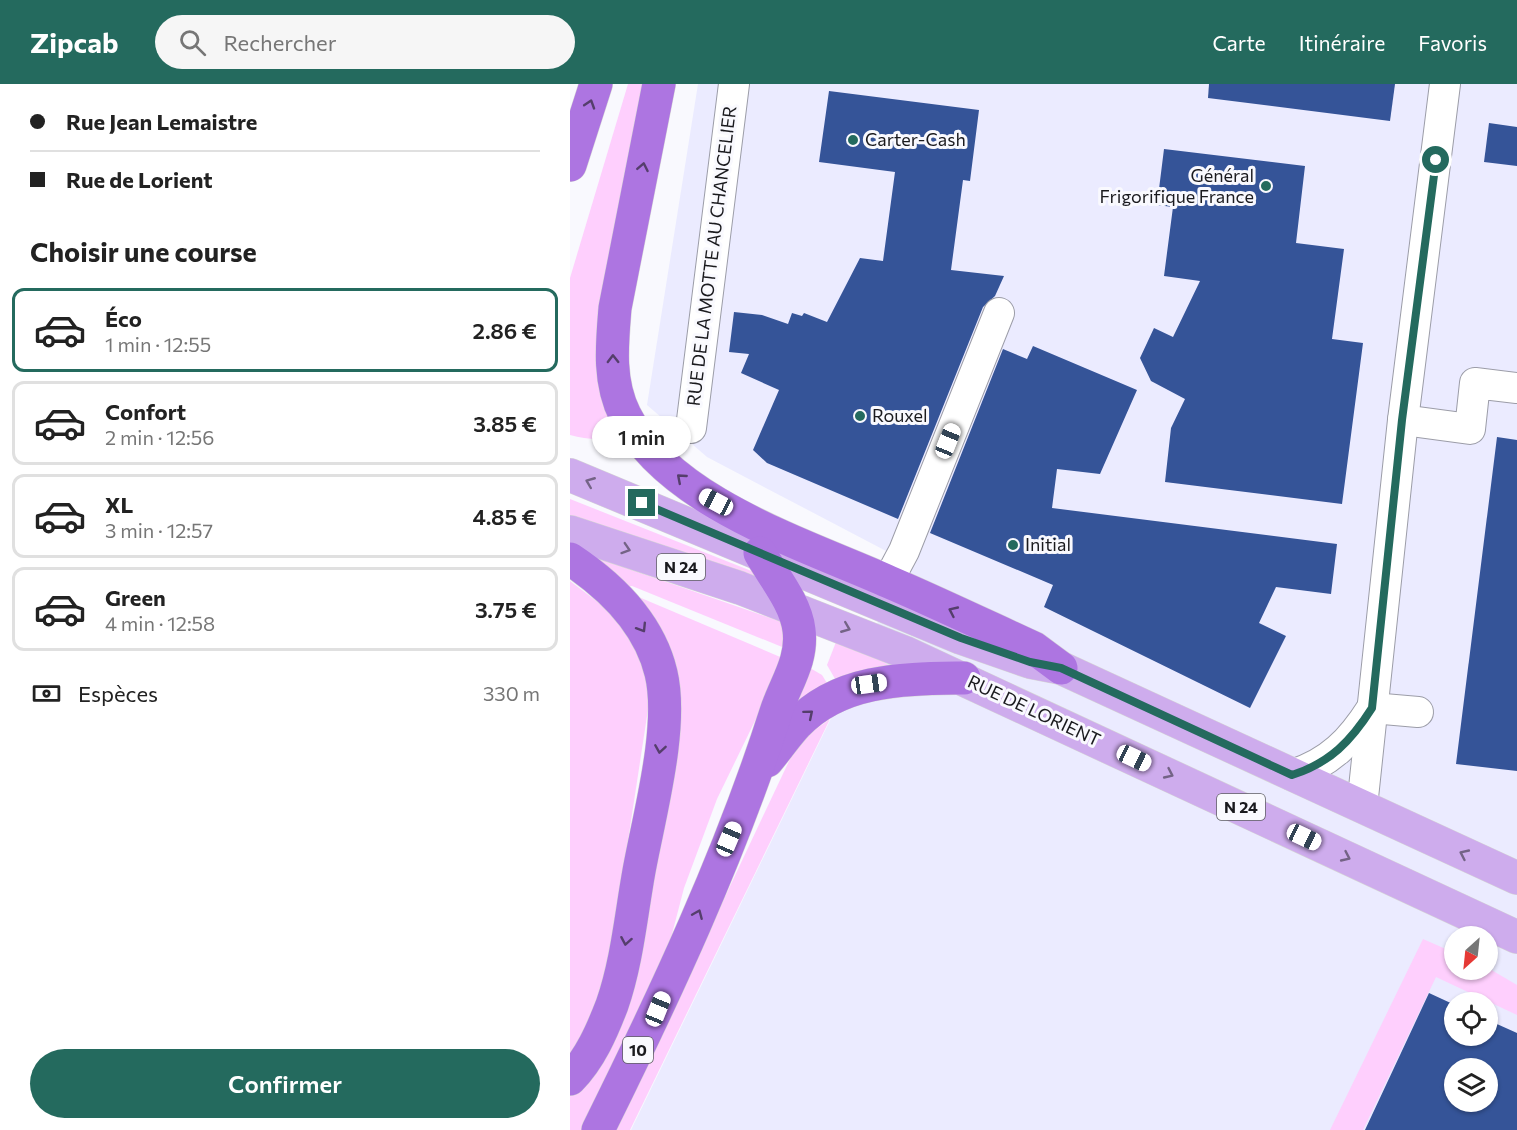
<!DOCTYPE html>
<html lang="fr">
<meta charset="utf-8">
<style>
:root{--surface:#fff;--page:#f6f6f6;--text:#222;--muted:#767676;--line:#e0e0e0;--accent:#246a5e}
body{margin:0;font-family:Commissioner,sans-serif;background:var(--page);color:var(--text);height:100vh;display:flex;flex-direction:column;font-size:22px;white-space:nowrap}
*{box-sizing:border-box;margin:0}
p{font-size:20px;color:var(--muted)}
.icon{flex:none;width:33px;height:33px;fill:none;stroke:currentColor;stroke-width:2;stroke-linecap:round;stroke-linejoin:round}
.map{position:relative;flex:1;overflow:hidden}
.drawer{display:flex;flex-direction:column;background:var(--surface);width:570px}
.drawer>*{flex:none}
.guide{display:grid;align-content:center;height:132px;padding:0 30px;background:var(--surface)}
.needle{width:39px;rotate:207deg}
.buttons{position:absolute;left:874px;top:842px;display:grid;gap:12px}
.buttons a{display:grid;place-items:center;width:54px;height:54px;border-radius:50%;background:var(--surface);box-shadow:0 2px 4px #0004;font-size:30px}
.end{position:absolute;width:27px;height:27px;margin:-14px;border:8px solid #246a5e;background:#fff;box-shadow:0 0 0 3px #fff}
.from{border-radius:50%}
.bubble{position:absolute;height:42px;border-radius:21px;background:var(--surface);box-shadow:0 2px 4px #0004;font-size:20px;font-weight:600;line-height:42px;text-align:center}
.car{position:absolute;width:18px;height:36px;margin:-18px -9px;border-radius:8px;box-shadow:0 0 4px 2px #0007;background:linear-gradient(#fff 24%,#345 0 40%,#fff 0 76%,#345 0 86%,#fff 0)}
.guide b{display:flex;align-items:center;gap:21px;height:57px;font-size:22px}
.guide b+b{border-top:2px solid var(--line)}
.guide i{width:15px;height:15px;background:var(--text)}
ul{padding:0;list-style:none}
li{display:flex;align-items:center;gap:18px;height:84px;margin:0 12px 9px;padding:0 18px;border:3px solid var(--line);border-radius:12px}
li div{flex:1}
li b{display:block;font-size:22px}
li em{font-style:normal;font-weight:600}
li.selected{border-color:var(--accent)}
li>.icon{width:54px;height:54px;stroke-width:1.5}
h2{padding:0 30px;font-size:27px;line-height:72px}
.pay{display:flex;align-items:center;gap:15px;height:66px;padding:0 30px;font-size:22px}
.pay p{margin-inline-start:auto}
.cta{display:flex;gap:12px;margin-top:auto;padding:12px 30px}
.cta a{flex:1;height:69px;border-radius:36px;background:var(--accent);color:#fff;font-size:24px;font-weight:600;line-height:69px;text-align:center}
header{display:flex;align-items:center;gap:36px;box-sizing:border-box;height:84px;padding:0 30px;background:var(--accent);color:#fff}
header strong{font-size:28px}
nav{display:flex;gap:33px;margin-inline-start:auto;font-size:21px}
.search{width:420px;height:54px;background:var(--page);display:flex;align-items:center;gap:15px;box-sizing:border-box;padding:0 21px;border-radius:33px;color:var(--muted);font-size:22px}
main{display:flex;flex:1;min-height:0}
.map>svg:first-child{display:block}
.built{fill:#ebebff;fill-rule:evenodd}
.green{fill:#fecffd}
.building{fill:#355498;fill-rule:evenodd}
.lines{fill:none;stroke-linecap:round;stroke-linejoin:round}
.minor-casing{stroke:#9c9da8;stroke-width:32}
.major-casing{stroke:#d6d6d6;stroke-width:34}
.highway-casing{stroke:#d6d6d6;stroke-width:34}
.minor{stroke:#fff;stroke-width:30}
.major{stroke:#ceaced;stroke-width:33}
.highway{stroke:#ad75e1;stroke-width:33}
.oneway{stroke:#553e6c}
.oneway2{stroke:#746386}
.route{stroke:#246a5e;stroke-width:8}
.poi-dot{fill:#246a5e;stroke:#f9f9fe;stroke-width:2}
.labels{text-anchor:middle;stroke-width:6;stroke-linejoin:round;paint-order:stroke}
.shield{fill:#f9f9fe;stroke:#5d5d61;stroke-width:1.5}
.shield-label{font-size:16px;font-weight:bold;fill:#1a1a1e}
.poi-label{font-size:18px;fill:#1a1a1e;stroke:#f9f9fe;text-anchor:start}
.street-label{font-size:18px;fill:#1a1a1e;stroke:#f9f9fe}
</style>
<header>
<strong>Zipcab</strong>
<div class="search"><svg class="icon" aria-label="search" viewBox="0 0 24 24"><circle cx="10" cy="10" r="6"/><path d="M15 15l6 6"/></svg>Rechercher</div>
<nav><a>Carte</a><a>Itinéraire</a><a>Favoris</a></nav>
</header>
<main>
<section class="drawer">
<div class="guide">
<b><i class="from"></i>Rue Jean Lemaistre</b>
<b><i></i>Rue de Lorient</b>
</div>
<h2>Choisir une course</h2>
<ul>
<li class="selected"><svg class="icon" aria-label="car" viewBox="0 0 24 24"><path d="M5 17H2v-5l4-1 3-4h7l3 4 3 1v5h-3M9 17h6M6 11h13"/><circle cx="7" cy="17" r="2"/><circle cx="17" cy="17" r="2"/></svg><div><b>Éco</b><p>1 min · 12:55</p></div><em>2.86 €</em></li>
<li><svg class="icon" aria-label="car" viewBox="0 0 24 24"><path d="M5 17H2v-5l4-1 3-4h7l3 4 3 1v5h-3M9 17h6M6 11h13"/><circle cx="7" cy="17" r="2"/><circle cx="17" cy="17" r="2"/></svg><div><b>Confort</b><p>2 min · 12:56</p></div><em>3.85 €</em></li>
<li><svg class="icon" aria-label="car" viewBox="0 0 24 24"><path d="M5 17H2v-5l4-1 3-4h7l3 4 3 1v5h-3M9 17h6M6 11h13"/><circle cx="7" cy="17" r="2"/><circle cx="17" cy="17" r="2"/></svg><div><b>XL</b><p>3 min · 12:57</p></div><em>4.85 €</em></li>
<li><svg class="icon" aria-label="car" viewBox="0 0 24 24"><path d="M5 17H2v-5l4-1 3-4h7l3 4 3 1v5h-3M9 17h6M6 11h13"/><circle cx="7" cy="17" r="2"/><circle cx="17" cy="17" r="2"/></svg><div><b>Green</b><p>4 min · 12:58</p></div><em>3.75 €</em></li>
</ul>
<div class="pay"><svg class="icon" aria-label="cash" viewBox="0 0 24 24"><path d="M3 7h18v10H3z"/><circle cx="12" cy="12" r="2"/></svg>Espèces<p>330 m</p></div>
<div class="cta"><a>Confirmer</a></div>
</section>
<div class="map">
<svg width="947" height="1046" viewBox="0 0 947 1046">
<rect width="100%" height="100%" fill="#f9f9fe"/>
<path class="built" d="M128 0H947V1046H61L337 478 137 373 77 321ZM885 852H918V885H885ZM885 918H918V951H885ZM885 984H918V1017H885Z"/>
<g class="green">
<path d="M58 0H81L50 353C32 356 17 356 0 351V194Z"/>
<path d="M0 415 184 488 185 491 184 493 80 457 0 433Z"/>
<path d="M16 470 215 539 217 565 62 502 55 503Z"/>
<path d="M0 497 37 525 77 574 79 619 39 881 21 938 0 970Z"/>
<path d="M64 511 215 575 147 715 114 804 95 877 16 1046H0V1012L7 1006 104 651Z"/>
<path d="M266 558 311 576 324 585 268 600 257 581Z"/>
<path d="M240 584 252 591 260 604 222 624Z"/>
<path d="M260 635 60 1046H45L228 658Z"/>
<path d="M853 855 885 869V885L918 884 947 901V931L866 893 793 1046H760Z"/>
</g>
<g class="building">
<path d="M639 0H825L820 37 638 14Z"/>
<path d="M259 7 409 26 400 97 393 96 381 186 434 192 425 212 413 223 328 435 197 379 183 366 209 306 171 289 179 270 159 268 164 228 192 231 218 240 222 229 232 232 234 229 257 238 290 174 313 177 325 88 249 78Z"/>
<path d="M919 39 947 43V82L914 78Z"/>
<path d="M594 65 735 82 726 159 774 165 762 255 793 259 772 420 595 398 601 344 615 315 581 297 570 274 584 244 603 253 630 197 594 192 603 123 587 121Z"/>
<path d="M463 262 567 306 530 390 487 385 482 424 767 460 761 510 706 503 689 539 716 552 680 624 474 523 483 501 360 449 433 265 457 275Z"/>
<path d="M927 353 947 356V687L886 680Z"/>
<path d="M859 909 885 921V951H918V936L947 949V1046H795ZM885 984H918V1017H885Z"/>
</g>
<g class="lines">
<g class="minor-casing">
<g id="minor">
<path d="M833 336 900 345 905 299 947 304"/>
<path d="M121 344 164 0"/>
<path d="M318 497 334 467 429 229"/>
<path d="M802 624 848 628"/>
<path d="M722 691C760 679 781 657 802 624"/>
<path d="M792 723 833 336 875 0"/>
</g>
</g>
<g class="major-casing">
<g id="major">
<path d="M0 391 391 554 460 578 491 584 947 794"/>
<path d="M0 448 170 504 334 568 947 853"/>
</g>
</g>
<g class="highway-casing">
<g id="highway">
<path d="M89 0 45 224C42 260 38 298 55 331 98 418 236 461 319 498 368 519 416 542 464 564L491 584"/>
<path d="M0 81 26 0"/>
<path d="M0 475C42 503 79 539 91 589 104 643 79 732 69 787 61 831 57 878 42 921 32 947 20 975 0 995"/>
<path d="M197 677C207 665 216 652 226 641 270 594 335 595 394 594"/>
<path d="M28 1046C95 911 160 772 206 628 215 600 233 577 229 546 226 519 203 492 190 469"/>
</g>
</g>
<use href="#minor" class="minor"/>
<use href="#major" class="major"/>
<use href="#highway" class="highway"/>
</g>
<defs><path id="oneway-chevron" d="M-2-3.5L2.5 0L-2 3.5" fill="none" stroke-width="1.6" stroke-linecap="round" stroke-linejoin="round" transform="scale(1.5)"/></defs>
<g class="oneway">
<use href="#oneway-chevron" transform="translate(20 20) rotate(-72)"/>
<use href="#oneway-chevron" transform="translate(73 83) rotate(-79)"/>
<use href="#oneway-chevron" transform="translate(43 275) rotate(-91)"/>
<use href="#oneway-chevron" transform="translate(111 394) rotate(-139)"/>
<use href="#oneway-chevron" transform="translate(383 527) rotate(-155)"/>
<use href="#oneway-chevron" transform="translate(72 544) rotate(58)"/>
<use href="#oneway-chevron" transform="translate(239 630) rotate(-40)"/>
<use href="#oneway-chevron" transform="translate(90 665) rotate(99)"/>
<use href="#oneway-chevron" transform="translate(128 830) rotate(-67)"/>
<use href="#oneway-chevron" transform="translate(56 857) rotate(100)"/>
</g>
<g class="oneway2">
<use href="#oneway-chevron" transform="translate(20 398) rotate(-158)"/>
<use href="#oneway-chevron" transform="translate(56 465) rotate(18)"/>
<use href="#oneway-chevron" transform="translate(276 544) rotate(22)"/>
<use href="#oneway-chevron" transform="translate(599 690) rotate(25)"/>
<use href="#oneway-chevron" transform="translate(894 770) rotate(-155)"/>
<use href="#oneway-chevron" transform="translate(776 773) rotate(25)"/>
</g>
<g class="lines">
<path class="route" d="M72 419 391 554 460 578 491 584 722 691C760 679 781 657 802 624L832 336 866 76"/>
</g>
<g class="poi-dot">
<circle cx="283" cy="56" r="6"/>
<circle cx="696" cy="102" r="6"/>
<circle cx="290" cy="332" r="6"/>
<circle cx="443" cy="461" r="6"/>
</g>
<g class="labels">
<g class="shield">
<rect x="87" y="470" width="48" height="26" rx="4.5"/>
<rect x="647" y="710" width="48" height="26" rx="4.5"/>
<rect x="53" y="953" width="30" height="26" rx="4.5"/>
</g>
<g class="shield-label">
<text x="111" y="489">N 24</text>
<text x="671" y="729">N 24</text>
<text x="68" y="972">10</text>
</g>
<g class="poi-label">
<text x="295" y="62">Carter-Cash</text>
<text x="684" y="98" text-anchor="end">Général<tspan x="684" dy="21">Frigorifique France</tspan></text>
<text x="302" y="338">Rouxel</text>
<text x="455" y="467">Initial</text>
</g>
<g class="street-label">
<text transform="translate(142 172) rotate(-83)" y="6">RUE DE LA MOTTE AU CHANCELIER</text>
<text transform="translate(464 627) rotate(25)" y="6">RUE DE LORIENT</text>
</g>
</g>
</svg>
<div class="buttons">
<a><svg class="needle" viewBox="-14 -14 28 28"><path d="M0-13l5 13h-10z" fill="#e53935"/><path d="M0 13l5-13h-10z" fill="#767676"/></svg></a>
<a><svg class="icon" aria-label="locate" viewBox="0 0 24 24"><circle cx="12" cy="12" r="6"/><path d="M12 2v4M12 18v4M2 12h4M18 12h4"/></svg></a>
<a><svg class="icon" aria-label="layers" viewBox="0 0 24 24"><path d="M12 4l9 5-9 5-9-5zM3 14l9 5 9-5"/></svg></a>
</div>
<i class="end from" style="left:866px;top:76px"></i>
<i class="end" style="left:72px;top:419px"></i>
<div class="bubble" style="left:22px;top:332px;width:99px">1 min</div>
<i class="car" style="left:378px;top:357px;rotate:22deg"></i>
<i class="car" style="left:146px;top:418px;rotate:298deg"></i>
<i class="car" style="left:299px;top:600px;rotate:82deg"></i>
<i class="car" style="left:564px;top:674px;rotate:115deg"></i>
<i class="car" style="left:734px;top:753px;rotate:115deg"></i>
<i class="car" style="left:159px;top:755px;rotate:23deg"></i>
<i class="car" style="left:88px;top:925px;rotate:22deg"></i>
</div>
</main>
